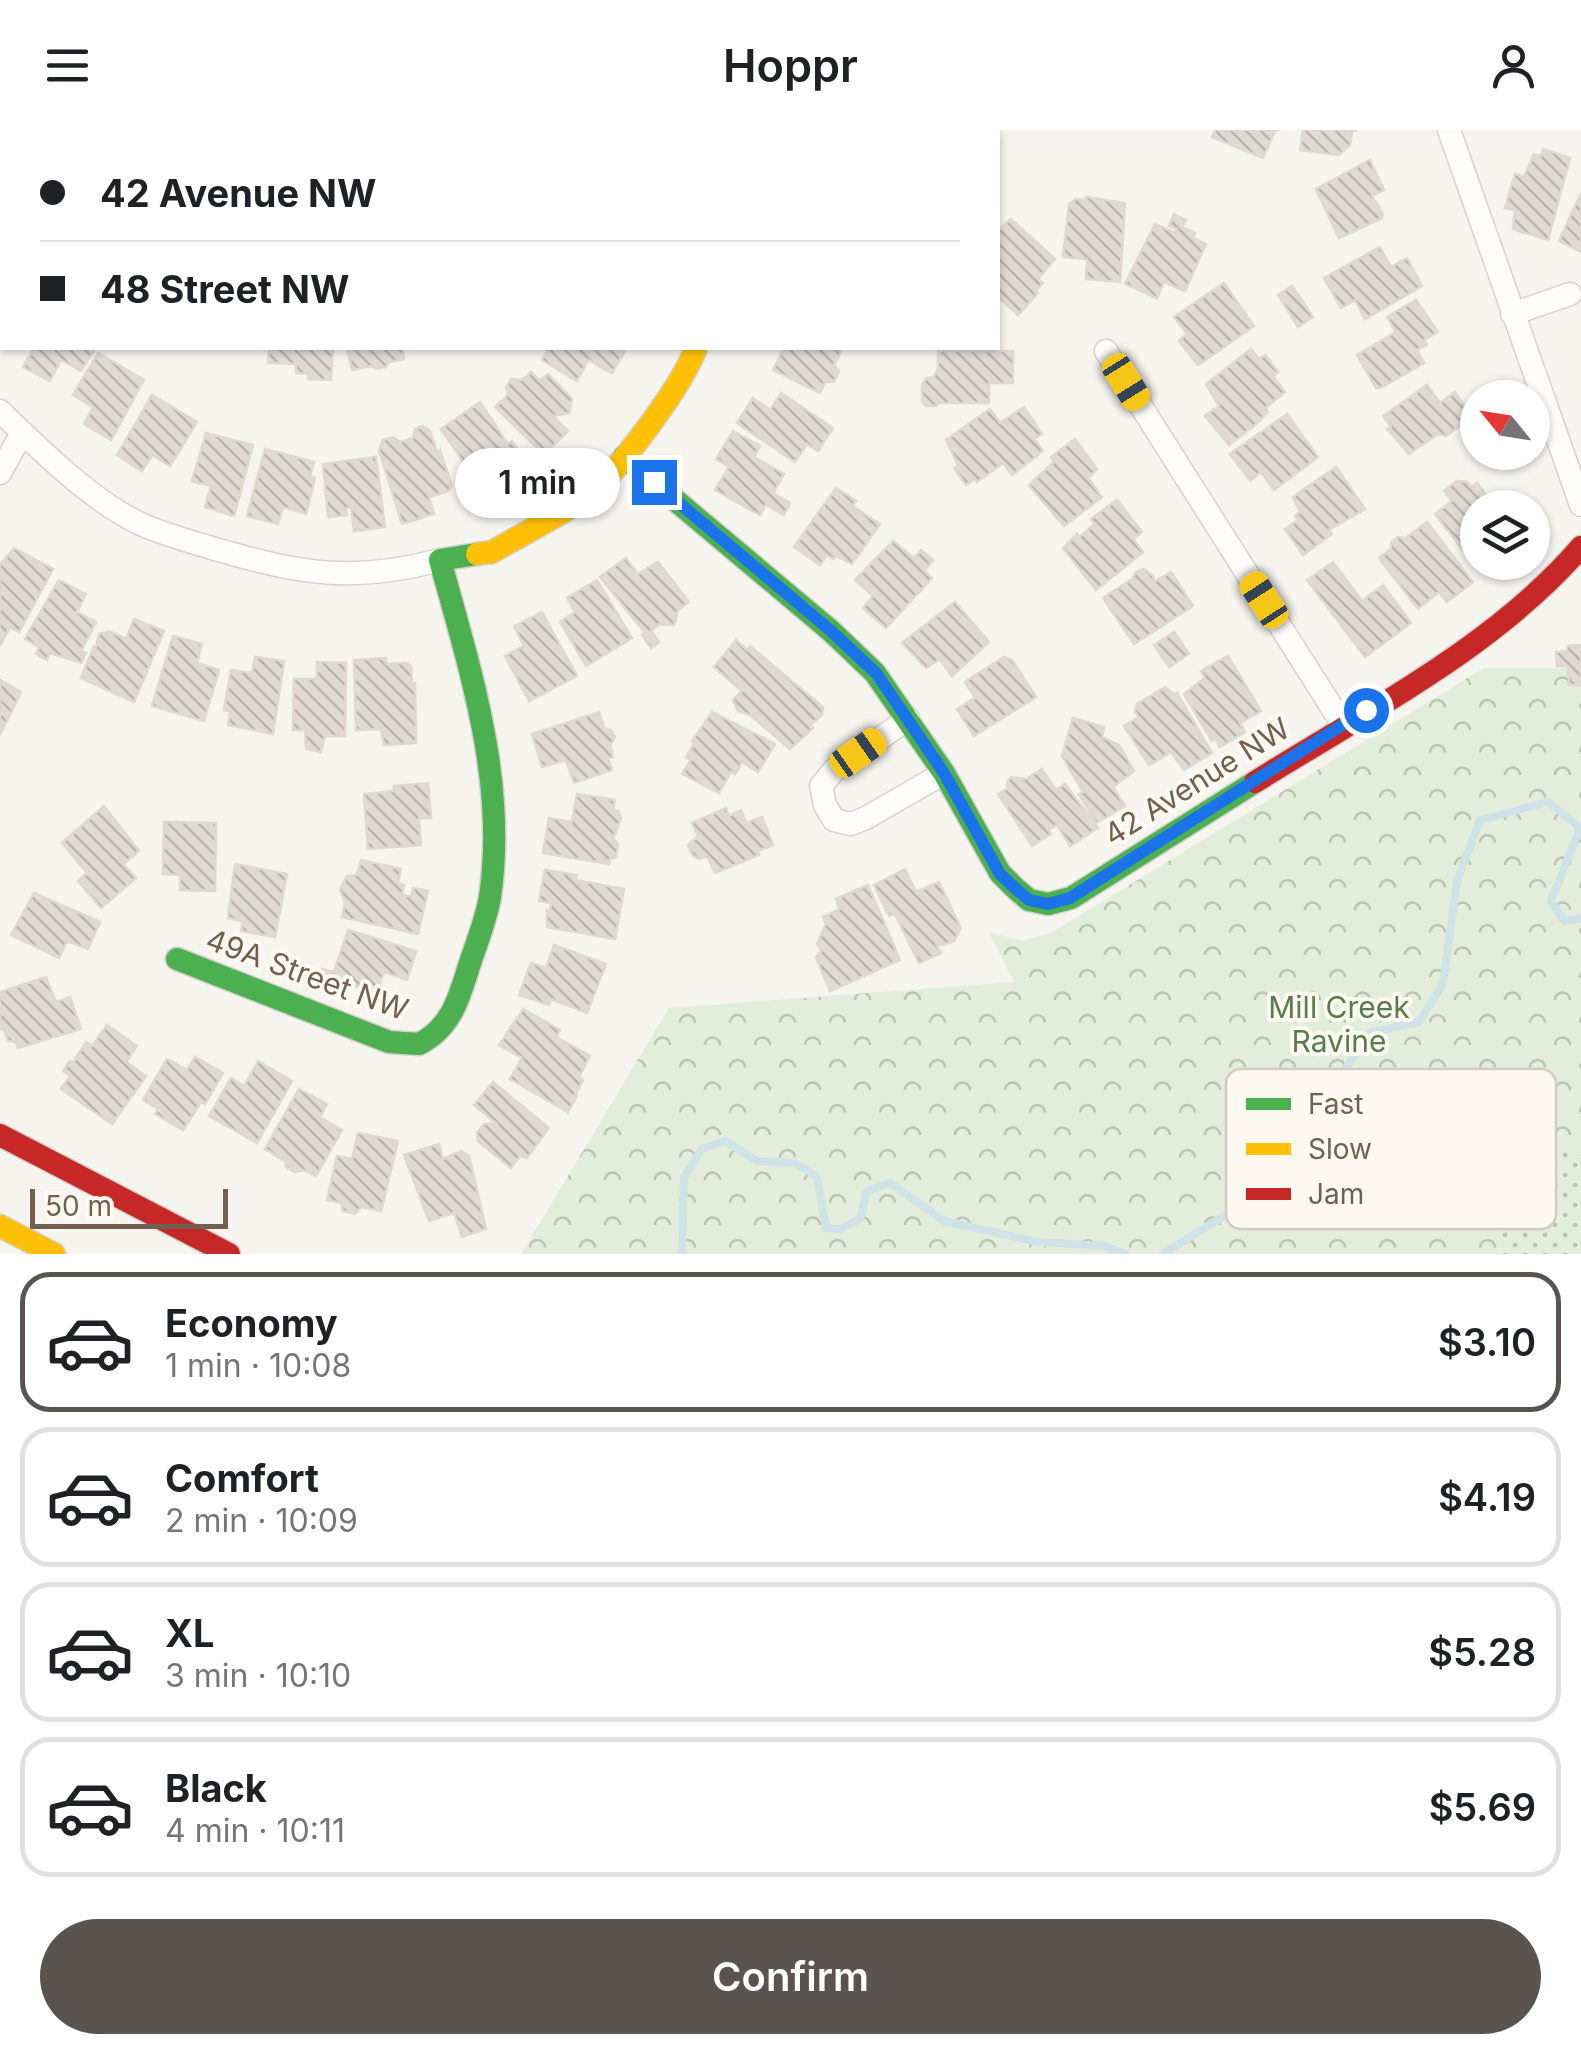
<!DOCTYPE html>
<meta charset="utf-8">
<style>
:root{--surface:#fff;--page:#f6f6f6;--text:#202124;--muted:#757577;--line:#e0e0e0;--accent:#5a5451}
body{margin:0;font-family:Inter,sans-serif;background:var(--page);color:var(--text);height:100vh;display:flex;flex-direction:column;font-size:38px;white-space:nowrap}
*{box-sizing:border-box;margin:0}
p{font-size:32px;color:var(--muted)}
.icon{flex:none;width:55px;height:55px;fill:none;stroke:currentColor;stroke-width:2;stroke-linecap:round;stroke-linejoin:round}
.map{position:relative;height:1124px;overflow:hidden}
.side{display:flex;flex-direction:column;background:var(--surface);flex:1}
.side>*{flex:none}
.hud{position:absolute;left:0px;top:0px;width:1000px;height:220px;box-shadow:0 2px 8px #0004;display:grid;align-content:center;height:220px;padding:0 40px;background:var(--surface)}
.needle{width:65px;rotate:300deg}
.fabs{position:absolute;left:1460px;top:250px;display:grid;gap:20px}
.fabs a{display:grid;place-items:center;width:90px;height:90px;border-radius:50%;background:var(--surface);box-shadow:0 2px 8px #0004;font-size:50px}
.scale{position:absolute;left:30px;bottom:25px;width:198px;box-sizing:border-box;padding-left:10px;border:5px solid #725f51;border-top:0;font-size:28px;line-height:35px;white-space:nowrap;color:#725f51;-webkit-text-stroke:8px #fdf9f1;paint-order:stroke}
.end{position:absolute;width:45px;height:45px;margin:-22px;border:12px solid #1a73e8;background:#fff;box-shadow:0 0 0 5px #fff}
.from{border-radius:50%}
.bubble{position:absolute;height:70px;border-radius:35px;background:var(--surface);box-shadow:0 2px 8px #0004;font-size:32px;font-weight:600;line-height:70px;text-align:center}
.car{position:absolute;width:30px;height:60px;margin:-30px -15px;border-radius:12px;box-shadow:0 0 8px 2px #0007;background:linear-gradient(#f5c518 24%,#345 0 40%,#f5c518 0 76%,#345 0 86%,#f5c518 0)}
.hud b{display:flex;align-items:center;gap:35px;height:95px;font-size:38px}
.hud b+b{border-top:2px solid var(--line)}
.hud i{width:25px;height:25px;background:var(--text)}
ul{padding:18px 0 0;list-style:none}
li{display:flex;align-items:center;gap:30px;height:140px;margin:0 20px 15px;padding:0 20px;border:5px solid var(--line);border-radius:30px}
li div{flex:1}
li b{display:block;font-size:38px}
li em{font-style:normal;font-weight:600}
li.current{border-color:var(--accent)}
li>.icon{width:90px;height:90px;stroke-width:1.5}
.button{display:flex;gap:20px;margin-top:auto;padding:20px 40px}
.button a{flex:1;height:115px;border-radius:60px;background:var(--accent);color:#fff;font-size:40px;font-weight:600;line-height:115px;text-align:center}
header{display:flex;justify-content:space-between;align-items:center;height:130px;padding:0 40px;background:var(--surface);font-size:45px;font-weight:600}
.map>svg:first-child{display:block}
.grass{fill:url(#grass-dots)}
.forest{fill:url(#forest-crowns)}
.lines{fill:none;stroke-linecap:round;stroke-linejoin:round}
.stream{stroke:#d1e2e6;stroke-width:8}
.building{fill:url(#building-back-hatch);stroke:#dfd8d1;stroke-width:2.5}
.street-casing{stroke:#d6d1cc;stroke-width:25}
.fast-casing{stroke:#d4d0c9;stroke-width:25}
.slow-casing{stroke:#d4d0c9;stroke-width:25}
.jam-casing{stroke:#d4d0c9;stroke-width:25}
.street{stroke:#fefdfc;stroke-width:22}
.fast{stroke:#4caf50;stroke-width:22}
.slow{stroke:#ffc107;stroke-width:22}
.jam{stroke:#c62828;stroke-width:22}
.route{stroke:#1a73e8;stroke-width:12}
.labels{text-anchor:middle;stroke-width:8;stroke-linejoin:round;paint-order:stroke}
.street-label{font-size:30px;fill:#725f51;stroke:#fdf9f1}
.park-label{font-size:30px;fill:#587c4d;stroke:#fdf9f1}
.key{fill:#fdf9f1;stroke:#d3cbc1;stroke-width:2.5}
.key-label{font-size:28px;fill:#725f51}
</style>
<header><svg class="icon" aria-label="menu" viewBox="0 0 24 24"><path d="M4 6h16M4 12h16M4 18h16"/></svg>Hoppr<svg class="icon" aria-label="person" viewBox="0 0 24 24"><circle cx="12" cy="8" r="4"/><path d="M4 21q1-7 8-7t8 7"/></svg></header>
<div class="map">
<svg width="1581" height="1124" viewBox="0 0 1581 1124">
<defs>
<pattern id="grass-dots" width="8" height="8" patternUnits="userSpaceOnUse" patternTransform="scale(2.5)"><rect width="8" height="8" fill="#e3eddb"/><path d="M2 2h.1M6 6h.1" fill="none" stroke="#bcc3b4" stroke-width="1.8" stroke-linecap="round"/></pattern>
<pattern id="forest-crowns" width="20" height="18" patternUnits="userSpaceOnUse" patternTransform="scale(2.5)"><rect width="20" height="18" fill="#e3eddb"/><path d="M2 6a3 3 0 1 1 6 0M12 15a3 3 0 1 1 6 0" fill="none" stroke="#bcc3b4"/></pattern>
<pattern id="building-back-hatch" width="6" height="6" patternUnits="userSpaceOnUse" patternTransform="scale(2.5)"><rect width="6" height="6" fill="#e0dad4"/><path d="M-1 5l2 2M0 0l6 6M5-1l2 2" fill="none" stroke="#bab4ae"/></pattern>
</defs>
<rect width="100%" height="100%" fill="#f6f4ee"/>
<path class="grass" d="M1562 1014 1581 1024V1124H1500L1507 1054Z"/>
<path class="forest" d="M1484 538H1581V1024L1562 1014 1507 1054 1500 1124H521L669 878 1014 852 989 802 1023 811 1054 801Z"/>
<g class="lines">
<g class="stream">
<path d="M682 1124 684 1047 702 1019 725 1011 757 1031 795 1033 817 1047 826 1098 840 1099 860 1089 867 1061 890 1053 944 1091 1037 1112 1104 1116 1125 1124"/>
<path d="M1163 1124 1266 1060 1369 903 1419 892 1443 854 1457 751 1480 690 1548 672 1580 698 1551 771 1564 791 1581 788"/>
</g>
</g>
<g class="building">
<path d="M1215 0H1279L1275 1 1263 28 1212 7Z"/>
<path d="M1303 0H1357L1352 1 1350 15 1339 25 1300 20Z"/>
<path d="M1543 19 1570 28 1548 110 1513 99 1515 80 1505 78 1515 44 1524 47 1534 24 1541 26Z"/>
<path d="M1370 30 1384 60 1372 66 1383 84 1382 88 1339 108 1316 59Z"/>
<path d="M1581 63V122L1559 111Z"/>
<path d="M1086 67 1125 73 1120 152 1086 149 1087 129 1063 127 1069 74 1076 69 1086 70Z"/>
<path d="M1174 84 1186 90 1182 97 1195 103 1193 108 1206 114 1185 161 1164 152 1157 168 1125 154 1155 94 1175 103 1177 99 1169 96Z"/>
<path d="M1011 89 1055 129 1038 149 1043 153 1035 161 1038 163 1018 185 998 167V101Z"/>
<path d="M1380 117 1391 137 1407 128 1422 156 1365 189 1355 170 1341 178 1324 148Z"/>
<path d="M1224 153 1254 196 1198 235 1179 211 1187 204 1174 187Z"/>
<path d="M1292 156 1313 187 1298 197 1278 165Z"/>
<path d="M1416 170 1438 202 1424 210 1427 215 1417 220 1424 233 1380 258H1376L1357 225 1396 202 1387 187Z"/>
<path d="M34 218H96L81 241 61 230 50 251 23 237Z"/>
<path d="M269 218H333L331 250 308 249V244L296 243V234L268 233Z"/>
<path d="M347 218H402L404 229 389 232 386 237 378 239 371 236 352 240Z"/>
<path d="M549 218H548H627L612 243 588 230 577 251 542 230Z"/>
<path d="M778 218H843L834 235 839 241 834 252H825L820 263 773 240 783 220Z"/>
<path d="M1251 219 1259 229 1265 225 1278 242 1273 246 1285 262 1265 278 1268 282 1255 295 1229 315 1205 286 1219 276 1206 254Z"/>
<path d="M938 221H1013V253H989V273H939L936 276H926L922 271V254L927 248H933L938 239Z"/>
<path d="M98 223 144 250 111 310 84 294 93 277 73 265Z"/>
<path d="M531 242 540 251 548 244 572 269 569 283 553 286 568 301 544 325 495 277 508 265 506 258 511 249 522 250Z"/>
<path d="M1427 255 1440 273 1455 262 1472 287 1446 306 1438 304 1409 324 1387 299 1391 297 1383 286Z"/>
<path d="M781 263 833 298 818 321 807 314 795 332 737 293 753 268 770 280Z"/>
<path d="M152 265 197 292 170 336 152 325 142 341 117 325Z"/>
<path d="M480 272 508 314 512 311 530 337 506 353 499 341 479 355 441 299Z"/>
<path d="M1024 277 1042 304 1034 309 1043 321 1012 345 1003 333 977 352 975 349 966 355 954 338 958 335 946 310 990 279 1000 293Z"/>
<path d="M1287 284 1318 327 1274 360 1261 342 1250 351 1230 324Z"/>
<path d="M423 296 430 301 437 322 440 320 452 356 449 361 429 367 434 384 402 394 379 320 383 310 393 307 400 312 413 308 415 299Z"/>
<path d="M733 301 760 316 754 327 784 344 773 363 790 373 784 385 766 375 760 385 715 360 729 337 716 329Z"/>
<path d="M206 303 253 315 234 386 205 377 211 356 192 351Z"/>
<path d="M1075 309 1097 339 1088 348 1102 367 1064 396 1029 355 1054 332 1051 327Z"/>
<path d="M265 319 314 332 310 346 315 348 306 384 283 377 278 394 247 386Z"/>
<path d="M376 327 385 397 354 401 351 377 346 378 347 385 328 387 323 334Z"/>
<path d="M1336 337 1365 379 1329 400 1332 404 1303 425 1285 399 1298 390 1295 386 1300 382 1293 367Z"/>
<path d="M1457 351 1467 352 1471 357 1477 353 1496 378H1478V432H1489L1479 441 1435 384 1452 371 1444 361Z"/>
<path d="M836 358 856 371 852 376 880 394 852 434 836 426 833 429 827 425 820 435 794 417Z"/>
<path d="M1117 370 1142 402 1133 409 1143 422 1096 460 1063 418 1077 404 1079 407 1095 394 1091 389Z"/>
<path d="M1427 392 1473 452 1447 472 1439 462 1418 479 1379 428 1391 419V412L1398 407 1406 408Z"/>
<path d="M893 411 914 428 921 420 933 430 924 441 932 448 886 498 863 478 873 466 855 450Z"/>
<path d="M14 418 53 439 19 502 10 497 0 516V435Z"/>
<path d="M626 428 638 444 658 432 689 472 678 480 674 495 659 494 651 501 659 512 651 518 642 505 645 503 600 447Z"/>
<path d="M1333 432 1362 471 1383 455 1411 493 1365 527 1307 450Z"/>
<path d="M1144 439 1153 446 1154 452 1171 442 1193 476 1134 514 1103 468 1132 449 1136 442Z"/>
<path d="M59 450 86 464 77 482 96 492 81 521 86 523 81 533 50 523 47 530 36 524 39 517 25 509Z"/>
<path d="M597 450 632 508 586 536 560 492 575 482 567 468Z"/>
<path d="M955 472 989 512 952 546 940 529 926 538 902 513Z"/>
<path d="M542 482 577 546 529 571 505 526 524 516 514 496Z"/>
<path d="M134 489 164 501 134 572 81 548 94 516 96 517 99 504 109 501 126 509Z"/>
<path d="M1174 502 1189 524 1169 537 1154 515Z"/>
<path d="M173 506 202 514 197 533 219 540 204 591 152 576Z"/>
<path d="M736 510 747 520 750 516 823 577 822 585 810 595 813 598 790 619 750 585 738 581 733 570 742 561 714 537Z"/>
<path d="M1581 515V555H1569L1568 536H1557L1556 522 1567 521V516Z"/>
<path d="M1228 526 1261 581 1240 593 1245 602 1220 617 1216 609 1212 611 1184 564 1205 548 1201 541Z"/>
<path d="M255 527 284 531 273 604 228 595 230 581 224 580 231 540 252 543Z"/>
<path d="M1004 527 1012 530 1036 567 974 606 957 579 975 568 965 552Z"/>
<path d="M386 528V534L406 533 411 536 412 553H415L416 613 384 615 381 599 356 600 354 530Z"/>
<path d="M317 532 346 533 345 606H325L321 622 306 619 305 600H293L294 549H317Z"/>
<path d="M0 550 21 562 0 605Z"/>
<path d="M1165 557 1175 565 1177 563 1212 623 1184 640 1171 622 1149 635 1124 596 1139 587 1135 582 1137 574Z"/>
<path d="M599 582 604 598 611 600 615 607 610 616 613 627 608 628 612 640 574 653 566 630 542 637 532 604Z"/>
<path d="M712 582 775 614 758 642 742 632 735 644 731 642 719 663 682 644 691 630 686 627 695 612 692 611Z"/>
<path d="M1073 588 1104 597 1102 607 1119 615 1134 641 1113 657 1125 676 1096 693 1079 664 1083 662 1062 626Z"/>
<path d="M1042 639 1056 660 1065 654 1098 698 1070 716 1057 695 1048 700 1051 704 1032 716 998 664 1007 659V652L1011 647 1026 649Z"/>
<path d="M428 653 431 688H419L421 715 368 719 364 664 394 661V656Z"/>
<path d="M577 664 615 670 613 680 618 681 621 688 613 709 618 714 616 727 610 729 609 734 543 723 549 688 572 692Z"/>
<path d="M104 676 139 721 123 734 136 748 101 778 78 751 87 743 62 713Z"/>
<path d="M726 678 729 686 741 680 746 693 762 687 773 715 758 721 759 725 715 743 707 726 700 729 693 726 688 715 698 706 692 693Z"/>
<path d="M164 692 216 693 215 761 180 760V745L163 744Z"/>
<path d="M361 730 401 739 398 753 404 755 402 765 411 767 413 758 428 761 418 804 342 787 345 773 340 760 347 746 357 745Z"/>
<path d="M235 734 287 744 275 807 241 801 243 791 228 788Z"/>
<path d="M905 739 916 762 939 752 961 798 954 811 944 815 936 814 941 823 919 833 895 784 889 786 874 755Z"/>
<path d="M545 740 577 745 576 750 624 759 615 809 547 797V780L550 781 551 773 539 771Z"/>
<path d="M868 755 900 830 830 861 816 827 821 821 817 814 826 794 823 787 840 779 836 769Z"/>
<path d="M34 763 100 792 88 819 67 811 59 828 11 805Z"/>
<path d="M348 800 416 821 407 850 384 842 377 863 336 850 334 855 318 850 322 839 334 842Z"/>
<path d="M554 815 606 834 587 883 551 869 549 875 519 865 531 833 546 838Z"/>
<path d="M46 847 56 872 70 867 81 899 18 918 16 912 8 911 4 899H0V862Z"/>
<path d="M523 879 560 900 556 907 590 926 579 947 583 950 575 965 577 966 568 982 510 949 522 928 499 915Z"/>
<path d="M107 895 137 916 126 932 146 946 112 994 61 959 70 946 63 941 70 931 73 933 86 912 92 916Z"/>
<path d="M195 927 223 943 205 974 201 972 183 1000 155 984 158 979 143 970 167 929 187 940Z"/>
<path d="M258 931 292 951 257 1013 209 986 231 948 244 956Z"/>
<path d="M493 952 549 998 527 1028 520 1026 511 1038 478 1011 477 1003 484 994 496 993 474 975Z"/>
<path d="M299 959 327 974 318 990 321 988 342 1000 316 1046 304 1040 295 1042 286 1037 285 1031 265 1019Z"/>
<path d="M358 1003 398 1011 381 1081 361 1077 355 1084 343 1081 341 1073 327 1070 337 1026 352 1029Z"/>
<path d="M439 1014 443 1029 461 1021 469 1026 486 1099 462 1107 454 1083 429 1091 404 1025Z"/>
</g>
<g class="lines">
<g class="street-casing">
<g id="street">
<path d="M656 0 661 2"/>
<path d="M1449 0 1581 375"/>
<path d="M373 2 374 0"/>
<path d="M766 2 767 0"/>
<path d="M1512 184 1570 164"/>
<path d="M1106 221 1343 595"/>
<path d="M0 281C38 318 95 374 143 395 166 405 192 412 215 419 302 444 351 453 440 430"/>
<path d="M0 343 22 303"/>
<path d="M908 589 834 640 821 656 825 675 834 690 851 694 866 688 944 643"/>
</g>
</g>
<g class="fast-casing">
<g id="fast">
<path d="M624 327 831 501 875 543 944 643 1000 743 1016 759 1029 770 1048 774 1071 768 1255 652"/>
<path d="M177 829 389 912 419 914C452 898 460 865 470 833 477 812 486 790 490 767 507 652 470 540 440 430L477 424"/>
</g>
</g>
<g class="slow-casing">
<g id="slow">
<path d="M477 424 492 422C519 406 577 377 598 357 627 328 682 256 696 218"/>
<path d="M0 1096 54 1124"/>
</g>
</g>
<g class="jam-casing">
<g id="jam">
<path d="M1255 652C1365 583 1496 516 1581 417"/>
<path d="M0 1005 229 1124"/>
</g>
</g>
<use href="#street" class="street"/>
<use href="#fast" class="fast"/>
<use href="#slow" class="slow"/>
<use href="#jam" class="jam"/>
</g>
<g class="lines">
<path class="route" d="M654 352 831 501 876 543 944 643 1000 744 1016 759 1029 770 1048 774 1070 768 1366 580"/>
</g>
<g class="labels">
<g class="street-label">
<text transform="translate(1197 652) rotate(-32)" y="10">42 Avenue NW</text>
<text transform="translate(307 845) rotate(20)" y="10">49A Street NW</text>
</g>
<g class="park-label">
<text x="1339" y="888">Mill Creek<tspan x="1339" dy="34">Ravine</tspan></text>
</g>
</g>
<rect x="1226" y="939" width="330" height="160" rx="15" class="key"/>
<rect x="1246" y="968" width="45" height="12" fill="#4caf50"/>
<rect x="1246" y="1013" width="45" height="12" fill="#ffc107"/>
<rect x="1246" y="1058" width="45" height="12" fill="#c62828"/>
<g class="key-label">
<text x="1308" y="984">Fast</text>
<text x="1308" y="1029">Slow</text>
<text x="1308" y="1074">Jam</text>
</g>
</svg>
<div class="fabs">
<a><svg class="needle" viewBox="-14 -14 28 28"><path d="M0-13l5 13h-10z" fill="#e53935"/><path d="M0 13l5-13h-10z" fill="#757577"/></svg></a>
<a><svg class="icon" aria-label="layers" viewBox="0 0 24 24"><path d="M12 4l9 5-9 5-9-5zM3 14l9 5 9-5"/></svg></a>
</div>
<div class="scale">50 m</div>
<i class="end from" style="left:1366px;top:580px"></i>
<i class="end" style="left:654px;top:352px"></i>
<div class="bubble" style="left:455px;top:318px;width:165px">1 min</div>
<i class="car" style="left:1126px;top:252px;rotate:148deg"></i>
<i class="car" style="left:1264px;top:470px;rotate:327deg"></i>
<i class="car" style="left:858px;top:623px;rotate:55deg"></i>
<div class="hud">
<b><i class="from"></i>42 Avenue NW</b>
<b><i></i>48 Street NW</b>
</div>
</div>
<section class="side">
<ul>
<li class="current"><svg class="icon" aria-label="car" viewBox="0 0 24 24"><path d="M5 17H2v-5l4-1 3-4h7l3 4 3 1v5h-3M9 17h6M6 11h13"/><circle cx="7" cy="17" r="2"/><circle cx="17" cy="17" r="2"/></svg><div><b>Economy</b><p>1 min · 10:08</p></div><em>$3.10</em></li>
<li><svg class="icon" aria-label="car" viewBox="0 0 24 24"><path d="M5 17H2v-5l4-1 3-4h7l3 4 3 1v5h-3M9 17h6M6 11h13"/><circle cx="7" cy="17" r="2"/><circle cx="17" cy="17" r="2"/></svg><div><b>Comfort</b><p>2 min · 10:09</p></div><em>$4.19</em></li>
<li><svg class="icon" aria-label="car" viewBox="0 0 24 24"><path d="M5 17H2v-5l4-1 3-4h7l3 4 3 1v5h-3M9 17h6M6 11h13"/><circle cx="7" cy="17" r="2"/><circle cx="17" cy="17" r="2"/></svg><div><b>XL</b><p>3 min · 10:10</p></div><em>$5.28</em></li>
<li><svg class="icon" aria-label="car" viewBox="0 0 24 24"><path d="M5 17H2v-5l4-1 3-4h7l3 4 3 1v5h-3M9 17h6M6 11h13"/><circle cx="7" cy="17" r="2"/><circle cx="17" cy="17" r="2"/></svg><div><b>Black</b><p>4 min · 10:11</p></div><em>$5.69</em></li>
</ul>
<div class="button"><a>Confirm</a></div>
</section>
